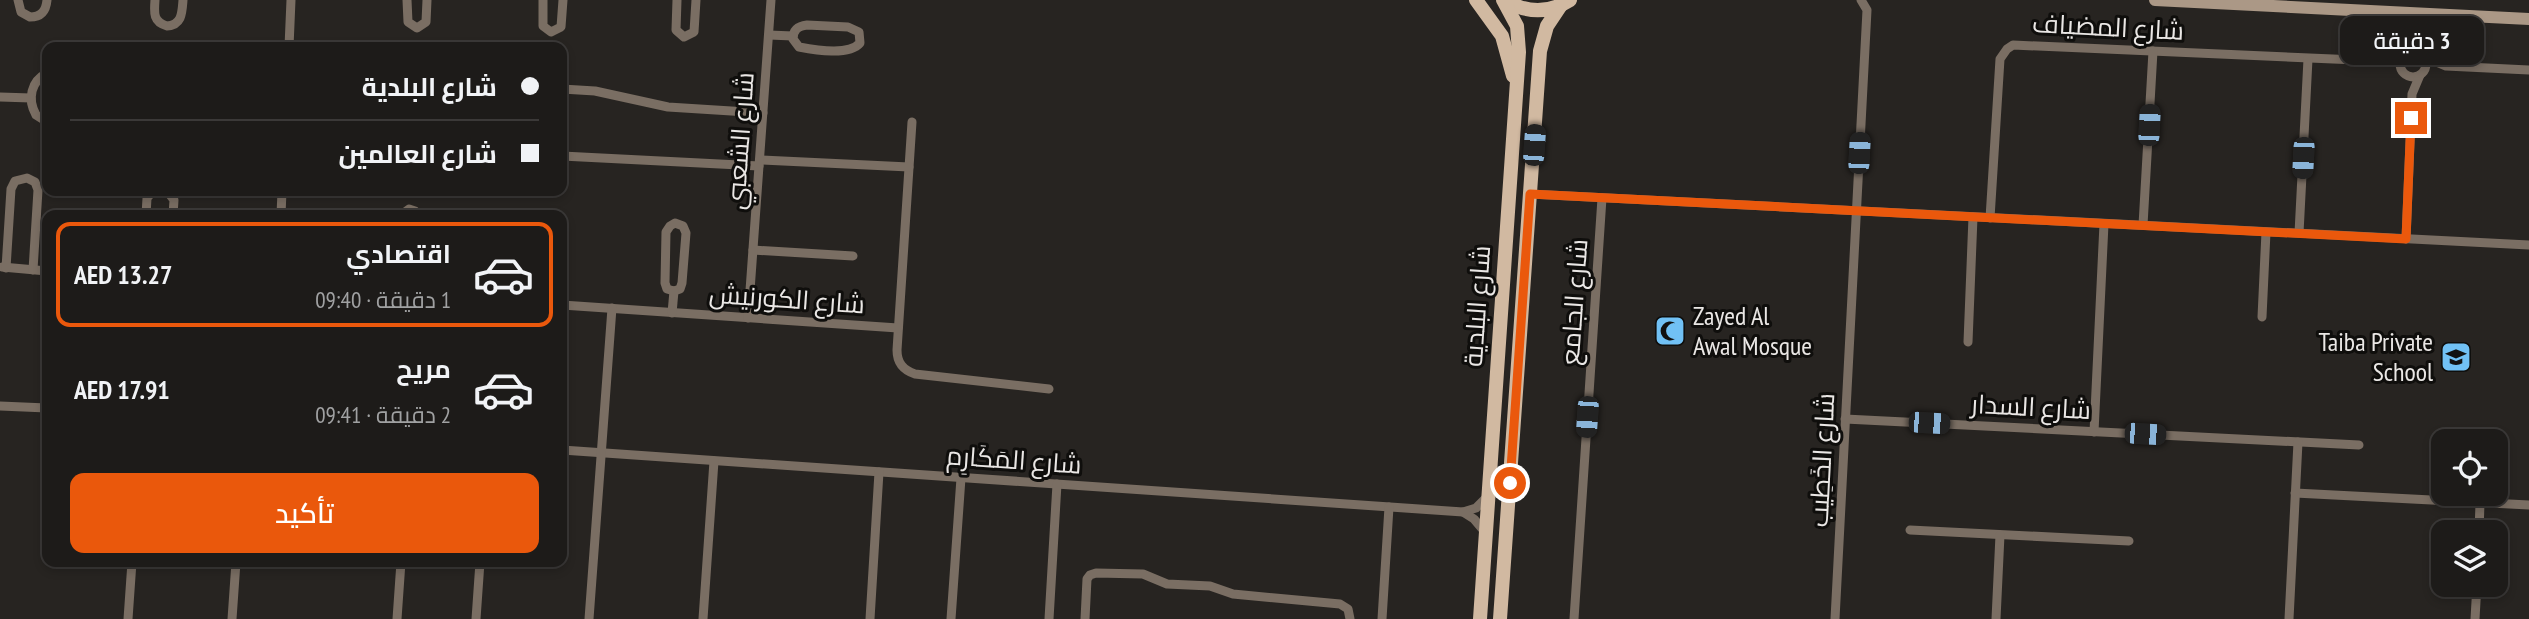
<!DOCTYPE html>
<html lang="ar">
<meta charset="utf-8">
<style>
:root{--surface:#1d1b19;--page:#252422;--text:#f1f3f6;--muted:#a0a1a2;--line:#3b3938;--accent:#ea580c}
body{margin:0;font-family:"PT Sans Narrow",Cairo,sans-serif;background:var(--page);color:var(--text);direction:rtl;height:100vh;display:flex;flex-direction:column;font-size:26px;white-space:nowrap}
*{box-sizing:border-box;margin:0}
p{font-size:23px;color:var(--muted)}
.icon{flex:none;width:38px;height:38px;fill:none;stroke:currentColor;stroke-width:2;stroke-linecap:round;stroke-linejoin:round}
.map{position:relative;flex:1;overflow:hidden;direction:ltr}
.drawer{position:absolute;left:42px;top:210px;width:525px;height:357px;display:flex;flex-direction:column;background:var(--surface);border-radius:14px;box-shadow:0 4px 10px #0003,0 0 0 2px var(--line);direction:rtl}
.drawer>*{flex:none}
.hud{position:absolute;left:42px;top:42px;width:525px;height:154px;border-radius:14px;box-shadow:0 4px 10px #0003,0 0 0 2px var(--line);direction:rtl;display:grid;align-content:center;height:154px;padding:0 28px;background:var(--surface)}
.controls{position:absolute;left:2431px;top:429px;display:grid;gap:14px}
.controls a{display:grid;place-items:center;width:77px;height:77px;border-radius:14px;background:var(--surface);box-shadow:0 4px 10px #0003,0 0 0 2px var(--line);font-size:35px}
.end{position:absolute;width:32px;height:32px;margin:-16px;border:9px solid #ea580c;background:#fff;box-shadow:0 0 0 4px #fff}
.from{border-radius:50%}
.bubble{position:absolute;height:49px;border-radius:14px;background:var(--surface);box-shadow:0 4px 10px #0003,0 0 0 2px var(--line);font-size:23px;font-weight:600;line-height:49px;text-align:center;direction:rtl}
.car{position:absolute;width:21px;height:42px;margin:-21px -10px;border-radius:9px;box-shadow:0 0 5px 2px #0007;background:linear-gradient(#222 24%,#8ab4d8 0 40%,#222 0 76%,#8ab4d8 0 86%,#222 0)}
.hud b{display:flex;align-items:center;gap:24px;height:66px;font-size:26px}
.hud b+b{border-top:2px solid var(--line)}
.hud i{width:18px;height:18px;background:var(--text)}
ul{padding:12px 0 0;list-style:none}
li{display:flex;align-items:center;gap:21px;height:105px;margin:0 14px 10px;padding:0 14px;border:4px solid transparent;border-radius:14px}
li div{flex:1}
li b{display:block;font-size:26px}
li em{font-style:normal;font-weight:600}
li.current{border-color:var(--accent)}
li>.icon{width:63px;height:63px;stroke-width:1.5}
.cta{display:flex;gap:14px;margin-top:auto;padding:14px 28px}
.cta a{flex:1;height:80px;border-radius:14px;background:var(--accent);color:#fff;font-size:28px;font-weight:600;line-height:80px;text-align:center}
.map>svg:first-child{display:block}
.lines{fill:none;stroke-linecap:round;stroke-linejoin:round}
.minor{stroke:#7a6e63;stroke-width:9}
.secondary{stroke:#ab9886;stroke-width:12}
.primary{stroke:#d1b9a1;stroke-width:14}
.route{stroke:#ea580c;stroke-width:9}
.labels{text-anchor:middle;stroke-width:6;stroke-linejoin:round;paint-order:stroke}
.street-label{font-size:26px;fill:#eae7e5;stroke:#0f0e0c}
.poi-label{font-size:26px;fill:#eae7e5;stroke:#0f0e0c;text-anchor:start}
</style>
<div class="map">
<svg width="2529" height="619" viewBox="0 0 2529 619">
<rect width="100%" height="100%" fill="#272421"/>
<g class="lines">
<g class="minor">
<path d="M18 0 21 12 30 17C41 17 46 11 47 0"/>
<path d="M155 0C154 13 153 22 167 26 182 25 182 13 183 0"/>
<path d="M407 0 408 22 417 28 426 22 427 0"/>
<path d="M543 0V26L551 32 561 27 563 0"/>
<path d="M677 0 676 30 684 37 694 32 696 0"/>
<path d="M2381 12C2396 24 2408 32 2405 53"/>
<path d="M807 25 848 27 859 32 860 43C849 56 815 50 799 47L793 39C793 30 798 26 807 25Z"/>
<path d="M769 35 793 36"/>
<path d="M289 47 291 0"/>
<circle cx="2413" cy="64" r="13"/>
<path d="M2423 54C2421 32 2436 25 2453 15"/>
<path d="M2425 57 2446 66 2529 70"/>
<path d="M47 73C31 81 27 99 36 115L47 122"/>
<path d="M562 89 595 91 668 107 763 113"/>
<path d="M0 97 31 98"/>
<path d="M912 122 897 350C897 363 903 370 915 374L1049 389"/>
<path d="M562 156 759 166"/>
<path d="M760 160 909 167"/>
<path d="M167 191 174 200 173 215"/>
<path d="M1530 194 2529 245"/>
<path d="M146 215 147 198 153 191"/>
<path d="M281 215 282 191"/>
<path d="M401 215 409 209 415 211 418 215"/>
<path d="M1990 218 2000 59 2007 49 2013 45 2380 61 2404 54"/>
<path d="M675 223 683 226 686 233 682 283 680 289 674 291 667 289 665 283 666 232 670 226Z"/>
<path d="M2143 225 2153 51"/>
<path d="M2299 233 2308 59"/>
<path d="M2406 239 2412 94 2420 75"/>
<path d="M753 250 853 256"/>
<path d="M2 267 47 271"/>
<path d="M6 268 11 189 15 181 27 178 35 182 38 190 33 270"/>
<path d="M562 305 898 328"/>
<path d="M672 313 674 291"/>
<path d="M2262 317 2266 232"/>
<path d="M748 318 771 0"/>
<path d="M1968 342 1973 217"/>
<path d="M0 406 47 408"/>
<path d="M1845 419 2359 445"/>
<path d="M2094 432 2104 224"/>
<path d="M562 450 1463 512 1476 508 1487 497"/>
<path d="M2295 493 2529 505"/>
<path d="M1463 512 1474 519 1485 532"/>
<path d="M1910 530 2129 541"/>
<path d="M2479 532 2480 503"/>
<path d="M128 619 132 562"/>
<path d="M232 619 236 562"/>
<path d="M397 619 401 562"/>
<path d="M476 619 480 562"/>
<path d="M589 619 612 308"/>
<path d="M703 619 714 461"/>
<path d="M870 619 879 472"/>
<path d="M951 619 961 478"/>
<path d="M1049 619 1057 484"/>
<path d="M1085 619 1087 579 1090 575 1096 573 1143 574 1167 584 1210 586 1233 594 1340 604 1348 609 1350 619"/>
<path d="M1382 619 1389 507"/>
<path d="M1574 619 1602 198"/>
<path d="M1835 619 1867 10 1861 0"/>
<path d="M1996 619 2000 535"/>
<path d="M2289 619 2298 442"/>
<path d="M2475 619 2477 584"/>
</g>
<path class="secondary" d="M2155 0 2529 19"/>
<g class="primary">
<path d="M1476 0 1502 36 1513 76"/>
<path d="M1505 0C1526 13 1548 14 1570 0"/>
<path d="M1480 619 1519 52 1517 26 1503 0"/>
<path d="M1500 619 1540 51 1547 26 1561 5"/>
</g>
</g>
<g class="lines">
<path class="route" d="M1510 483 1530 194 2406 239 2411 118"/>
</g>
<defs>
<g id="mosque-square" transform="scale(1.575)"><rect x="-9" y="-9" width="18" height="18" rx="4" fill="#71c1f5" stroke="#0f0e0c"/><path d="M3.5-4.9A6 6 0 1 0 3.5 4.9A5 5 0 1 1 3.5-4.9Z" fill="#111"/></g>
<g id="school-square" transform="scale(1.575)"><rect x="-9" y="-9" width="18" height="18" rx="4" fill="#71c1f5" stroke="#0f0e0c"/><path d="M0-5L7-2L0 1L-7-2ZM-4 1L0 2.5L4 1V4Q0 6-4 4Z" fill="#111"/></g>
</defs>
<g fill-rule="evenodd">
<use href="#mosque-square" x="1670" y="331"/>
<use href="#school-square" x="2456" y="357"/>
</g>
<g class="labels">
<g class="street-label">
<text transform="translate(2108 27) rotate(3)" y="9">شارع المضياف</text>
<text transform="translate(740 141) rotate(-86)" y="9">شارع الشعبي</text>
<text transform="translate(787 299) rotate(4)" y="9">شارع الكورنيش</text>
<text transform="translate(1574 302) rotate(-86)" y="9">شارع الجامع</text>
<text transform="translate(1477 306) rotate(-86)" y="9">شارع البلدية</text>
<text transform="translate(2031 407) rotate(3)" y="9">شارع السدار</text>
<text transform="translate(1014 460) rotate(4)" y="9">شارع المَكَارِم</text>
<text transform="translate(1822 460) rotate(-87)" y="9">شارع الخَطِيب</text>
</g>
<g class="poi-label">
<text x="1693" y="325">Zayed Al<tspan x="1693" dy="30">Awal Mosque</tspan></text>
<text x="2433" y="351" text-anchor="end">Taiba Private<tspan x="2433" dy="30">School</tspan></text>
</g>
</g>
</svg>
<div class="controls">
<a><svg class="icon" aria-label="locate" viewBox="0 0 24 24"><circle cx="12" cy="12" r="6"/><path d="M12 2v4M12 18v4M2 12h4M18 12h4"/></svg></a>
<a><svg class="icon" aria-label="layers" viewBox="0 0 24 24"><path d="M12 4l9 5-9 5-9-5zM3 14l9 5 9-5"/></svg></a>
</div>
<i class="end from" style="left:1510px;top:483px"></i>
<i class="end" style="left:2411px;top:118px"></i>
<div class="bubble" style="left:2340px;top:16px;width:144px">3 دقيقة</div>
<i class="car" style="left:2149px;top:125px;rotate:3deg"></i>
<i class="car" style="left:1534px;top:145px;rotate:4deg"></i>
<i class="car" style="left:1859px;top:153px;rotate:3deg"></i>
<i class="car" style="left:2303px;top:158px;rotate:183deg"></i>
<i class="car" style="left:1587px;top:417px;rotate:184deg"></i>
<i class="car" style="left:1929px;top:423px;rotate:93deg"></i>
<i class="car" style="left:2145px;top:434px;rotate:93deg"></i>
<div class="hud">
<b><i class="from"></i>شارع البلدية</b>
<b><i></i>شارع العالمين</b>
</div>
<section class="drawer">
<ul>
<li class="current"><svg class="icon" aria-label="car" viewBox="0 0 24 24"><path d="M5 17H2v-5l4-1 3-4h7l3 4 3 1v5h-3M9 17h6M6 11h13"/><circle cx="7" cy="17" r="2"/><circle cx="17" cy="17" r="2"/></svg><div><b>اقتصادي</b><p>1 دقيقة · 09:40</p></div><em>AED 13.27</em></li>
<li><svg class="icon" aria-label="car" viewBox="0 0 24 24"><path d="M5 17H2v-5l4-1 3-4h7l3 4 3 1v5h-3M9 17h6M6 11h13"/><circle cx="7" cy="17" r="2"/><circle cx="17" cy="17" r="2"/></svg><div><b>مريح</b><p>2 دقيقة · 09:41</p></div><em>AED 17.91</em></li>
</ul>
<div class="cta"><a>تأكيد</a></div>
</section>
</div>
